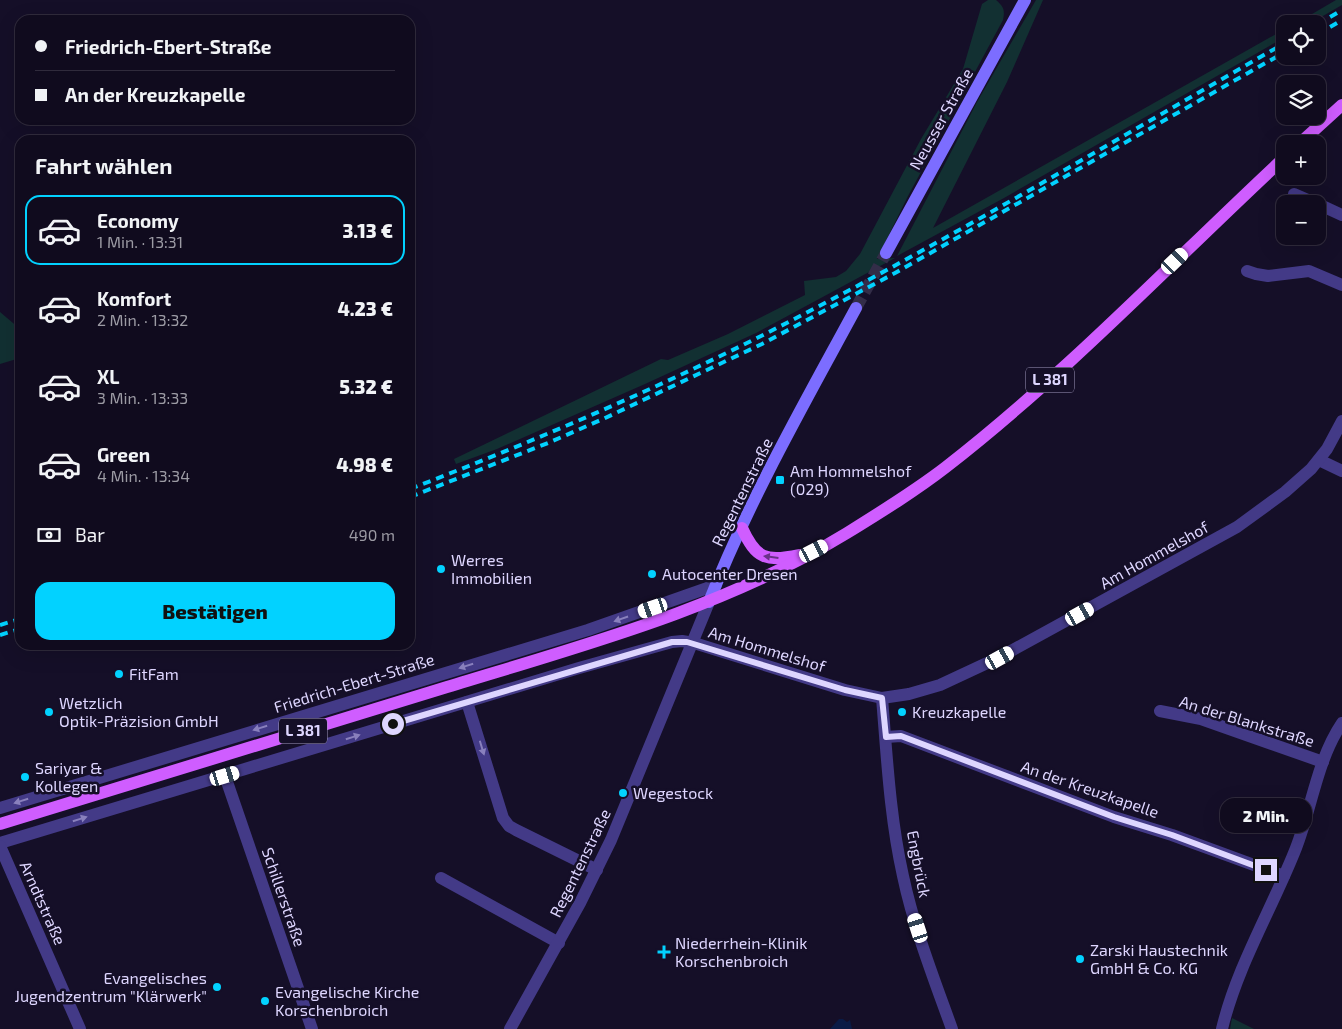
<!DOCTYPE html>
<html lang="de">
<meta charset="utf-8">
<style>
:root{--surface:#100b1e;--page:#191427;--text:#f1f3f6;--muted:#9c9ba4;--line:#302b3c;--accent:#02d2ff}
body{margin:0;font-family:"Exo 2",sans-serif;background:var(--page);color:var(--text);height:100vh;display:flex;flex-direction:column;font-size:19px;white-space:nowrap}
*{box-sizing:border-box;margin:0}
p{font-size:16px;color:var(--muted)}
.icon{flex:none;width:28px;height:28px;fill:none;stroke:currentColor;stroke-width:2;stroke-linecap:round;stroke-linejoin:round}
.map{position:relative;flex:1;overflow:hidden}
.details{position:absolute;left:15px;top:135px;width:400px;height:515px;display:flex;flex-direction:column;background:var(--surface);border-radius:15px;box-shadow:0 5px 20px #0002,0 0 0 1px var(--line)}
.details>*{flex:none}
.guide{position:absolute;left:15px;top:15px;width:400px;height:110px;border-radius:15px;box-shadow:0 5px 20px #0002,0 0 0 1px var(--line);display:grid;align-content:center;height:110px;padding:0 20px;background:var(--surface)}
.controls{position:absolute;left:1276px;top:15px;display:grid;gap:10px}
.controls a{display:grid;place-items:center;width:50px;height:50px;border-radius:10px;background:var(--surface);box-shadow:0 5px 20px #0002,0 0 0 1px var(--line);font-size:25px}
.end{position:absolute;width:22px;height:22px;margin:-11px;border:6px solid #ded6ff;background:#111;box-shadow:0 0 0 2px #111}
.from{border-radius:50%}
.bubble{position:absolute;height:35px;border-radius:15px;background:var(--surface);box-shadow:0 5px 20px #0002,0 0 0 1px var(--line);font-size:16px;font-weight:800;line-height:35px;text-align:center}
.car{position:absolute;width:15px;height:30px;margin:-15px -8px;border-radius:6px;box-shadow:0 0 4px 1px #0007;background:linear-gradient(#fff 24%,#345 0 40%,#fff 0 76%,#345 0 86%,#fff 0)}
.guide b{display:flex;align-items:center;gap:18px;height:48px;font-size:19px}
.guide b+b{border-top:1px solid var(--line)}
.guide i{width:12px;height:12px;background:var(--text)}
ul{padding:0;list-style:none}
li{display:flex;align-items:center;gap:15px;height:70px;margin:0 10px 8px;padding:0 10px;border:2px solid transparent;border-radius:15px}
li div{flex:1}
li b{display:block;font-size:19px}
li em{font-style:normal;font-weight:800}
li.on{border-color:var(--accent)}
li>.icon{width:45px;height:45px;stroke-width:1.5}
h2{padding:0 20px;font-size:22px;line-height:60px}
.pay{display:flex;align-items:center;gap:12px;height:55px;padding:0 20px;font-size:19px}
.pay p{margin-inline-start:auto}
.cta{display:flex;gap:10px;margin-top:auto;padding:10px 20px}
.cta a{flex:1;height:58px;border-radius:15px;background:var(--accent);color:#111;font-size:20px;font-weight:800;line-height:58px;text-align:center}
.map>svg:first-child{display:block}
.green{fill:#123032}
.water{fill:#0a1b46}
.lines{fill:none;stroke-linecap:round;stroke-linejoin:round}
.secondary-tunnel{stroke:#332d48;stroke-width:12;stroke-dasharray:12 6;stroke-linecap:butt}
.street{stroke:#433a87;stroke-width:12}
.secondary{stroke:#7c6dff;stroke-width:12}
.primary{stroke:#cf5dff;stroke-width:12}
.rail{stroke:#02d2ff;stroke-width:4;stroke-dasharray:8 6;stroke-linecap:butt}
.oneway{fill:#693289}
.oneway2{fill:#8980bd}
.route{stroke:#ded6ff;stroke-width:6}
.poi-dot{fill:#02d2ff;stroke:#150f28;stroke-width:2}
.labels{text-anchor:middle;stroke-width:5;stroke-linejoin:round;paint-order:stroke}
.shield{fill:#150f28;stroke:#a29abe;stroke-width:1}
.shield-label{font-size:15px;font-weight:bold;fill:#ded6ff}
.street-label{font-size:16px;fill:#ded6ff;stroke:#150f28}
.poi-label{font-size:16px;fill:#ded6ff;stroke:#150f28;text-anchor:start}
</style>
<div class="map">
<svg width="1342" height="1029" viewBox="0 0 1342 1029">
<rect width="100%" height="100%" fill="#150f28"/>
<g class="green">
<path d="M988 0H996C1004 7 1005 10 1003 20L908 196 877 259 895 258 756 333 645 384 497 449 456 464 454 459 661 359 668 360 728 334 805 295 804 281 836 277 846 271 860 254 921 139 963 69 982 4Z"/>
<path d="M1036 0H1043L1007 82 933 228 1285 29V37L1004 198 897 256 977 102Z"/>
<path d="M1336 0H1342V5L1309 24H1295Z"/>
<path d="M0 312 20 329V358L0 364Z"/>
<path d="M1232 1018 1254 1029H1230Z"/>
</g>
<path class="water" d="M839 1019H843L847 1022 850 1020 852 1029H830Z"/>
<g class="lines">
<path class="secondary-tunnel" d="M856 308 886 253"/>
<g class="street">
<path d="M1294 194 1317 204"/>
<path d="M1318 204 1342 215"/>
<path d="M1247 271 1256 274 1268 276 1309 271 1342 285"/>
<path d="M1319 460 1342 471"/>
<path d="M882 698C887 758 890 818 903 876 914 928 934 979 952 1029"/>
<path d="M467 702 503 818 509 826 516 830 597 870"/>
<path d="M1160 711 1201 719 1323 762"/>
<path d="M886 737 901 736 1114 817 1172 835 1284 876"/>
<path d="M225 776 312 1029"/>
<path d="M0 808 588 630 716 585"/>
<path d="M0 843 579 668 672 642 682 641 694 643 845 690 882 698 909 694 940 685 1000 657 1237 527 1285 492 1311 469 1327 449 1342 421"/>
<path d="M0 846 80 1029"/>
<path d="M441 878 559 943"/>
<path d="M510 1029 580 903 611 840 709 602"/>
<path d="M1222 1029C1237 966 1272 909 1296 848 1312 807 1317 760 1342 723"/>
</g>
<g class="secondary">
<path d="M886 253 1025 0"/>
<path d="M709 602C749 500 804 404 856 308"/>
</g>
<g class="primary">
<path d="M1299 144 1342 105"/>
<path d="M742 528C756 559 766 562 799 555"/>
<path d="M0 824C149 778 298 732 447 687 584 645 724 608 847 533 881 512 915 491 946 467 1067 373 1173 261 1285 157"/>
</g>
<g class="rail">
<path d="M1318 24 1342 10"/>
<path d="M1318 34 1342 20"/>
<path d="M410 489C529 443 645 394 759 337 938 247 1111 142 1285 43"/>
<path d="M410 497 548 443 603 419 762 344 895 273 1285 52"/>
<path d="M0 625 20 619"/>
<path d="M0 635 20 629"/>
</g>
</g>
<defs><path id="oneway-solid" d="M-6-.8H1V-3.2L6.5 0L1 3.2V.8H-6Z" transform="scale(1.25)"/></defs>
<use class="oneway" href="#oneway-solid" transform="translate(771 557) rotate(-173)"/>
<g class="oneway2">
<use href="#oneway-solid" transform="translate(621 619) rotate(161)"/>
<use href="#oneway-solid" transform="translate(466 666) rotate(163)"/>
<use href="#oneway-solid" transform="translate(260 728) rotate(163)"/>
<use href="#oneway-solid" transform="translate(353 737) rotate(-17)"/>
<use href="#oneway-solid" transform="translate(482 748) rotate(73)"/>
<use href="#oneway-solid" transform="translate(21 801) rotate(163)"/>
<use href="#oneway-solid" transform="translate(80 819) rotate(-17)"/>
</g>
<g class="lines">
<path class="route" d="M393 724 672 642H687L845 690 882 698 886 737 901 736 1114 817 1172 835 1266 870"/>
</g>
<g class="poi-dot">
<rect x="775" y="475" width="10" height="10" rx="2.5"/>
<circle cx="441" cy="569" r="5"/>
<circle cx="652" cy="574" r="5"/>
<circle cx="119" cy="674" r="5"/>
<circle cx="49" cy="712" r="5"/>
<circle cx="902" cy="712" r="5"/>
<circle cx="25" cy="777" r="5"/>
<circle cx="623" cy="793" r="5"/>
<path d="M661.5 944.5h5v5h5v5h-5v5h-5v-5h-5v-5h5z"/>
<circle cx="1080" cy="959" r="5"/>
<circle cx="217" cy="987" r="5"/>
<circle cx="265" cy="1001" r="5"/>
</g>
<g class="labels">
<g class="shield">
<rect x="1026" y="367.5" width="48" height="25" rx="4"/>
<rect x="279" y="718.5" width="48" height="25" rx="4"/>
</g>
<g class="shield-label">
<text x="1050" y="385">L 381</text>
<text x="303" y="736">L 381</text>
</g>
<g class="street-label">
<text transform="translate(941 119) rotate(-61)" y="6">Neusser Straße</text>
<text transform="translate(742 492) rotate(-64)" y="6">Regentenstraße</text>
<text transform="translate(1154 555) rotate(-29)" y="6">Am Hommelshof</text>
<text transform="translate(767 649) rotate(17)" y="6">Am Hommelshof</text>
<text transform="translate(354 683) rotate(-17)" y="6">Friedrich-Ebert-Straße</text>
<text transform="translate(1247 721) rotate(17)" y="6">An der Blankstraße</text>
<text transform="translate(1090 789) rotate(19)" y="6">An der Kreuzkapelle</text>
<text transform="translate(580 863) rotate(-64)" y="6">Regentenstraße</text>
<text transform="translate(919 864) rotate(79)" y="6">Engbrück</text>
<text transform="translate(284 897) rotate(71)" y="6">Schillerstraße</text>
<text transform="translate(43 903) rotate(66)" y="6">Arndtstraße</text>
</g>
<g class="poi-label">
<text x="790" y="477">Am Hommelshof<tspan x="790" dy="18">(029)</tspan></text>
<text x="451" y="566">Werres<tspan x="451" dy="18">Immobilien</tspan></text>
<text x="662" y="580">Autocenter Dresen</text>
<text x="129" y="680">FitFam</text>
<text x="59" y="709">Wetzlich<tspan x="59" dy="18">Optik-Präzision GmbH</tspan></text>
<text x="912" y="718">Kreuzkapelle</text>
<text x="35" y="774">Sariyar &amp;<tspan x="35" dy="18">Kollegen</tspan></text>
<text x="633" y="799">Wegestock</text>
<text x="675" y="949">Niederrhein-Klinik<tspan x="675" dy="18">Korschenbroich</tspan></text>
<text x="1090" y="956">Zarski Haustechnik<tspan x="1090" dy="18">GmbH &amp; Co. KG</tspan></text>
<text x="207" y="984" text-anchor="end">Evangelisches<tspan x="207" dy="18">Jugendzentrum "Klärwerk"</tspan></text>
<text x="275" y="998">Evangelische Kirche<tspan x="275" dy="18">Korschenbroich</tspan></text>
</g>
</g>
</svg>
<div class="controls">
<a><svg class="icon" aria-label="locate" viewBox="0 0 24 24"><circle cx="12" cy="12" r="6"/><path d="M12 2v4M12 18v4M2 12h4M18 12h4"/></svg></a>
<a><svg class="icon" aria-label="layers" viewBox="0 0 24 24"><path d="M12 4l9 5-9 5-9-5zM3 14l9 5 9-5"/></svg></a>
<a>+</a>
<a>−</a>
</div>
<i class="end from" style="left:393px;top:724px"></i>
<i class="end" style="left:1266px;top:870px"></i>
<div class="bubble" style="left:1220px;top:798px;width:92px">2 Min.</div>
<i class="car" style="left:1175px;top:261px;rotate:46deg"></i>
<i class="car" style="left:814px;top:551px;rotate:63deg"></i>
<i class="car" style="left:653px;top:608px;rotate:251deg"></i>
<i class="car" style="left:1080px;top:614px;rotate:61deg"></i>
<i class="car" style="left:1000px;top:658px;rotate:61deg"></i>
<i class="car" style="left:225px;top:776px;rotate:73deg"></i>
<i class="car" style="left:918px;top:928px;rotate:342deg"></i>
<div class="guide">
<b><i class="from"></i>Friedrich-Ebert-Straße</b>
<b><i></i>An der Kreuzkapelle</b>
</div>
<section class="details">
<h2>Fahrt wählen</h2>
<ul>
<li class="on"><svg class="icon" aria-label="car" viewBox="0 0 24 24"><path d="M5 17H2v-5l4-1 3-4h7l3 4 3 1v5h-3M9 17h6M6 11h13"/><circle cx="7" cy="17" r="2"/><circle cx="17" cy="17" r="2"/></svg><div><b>Economy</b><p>1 Min. · 13:31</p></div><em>3.13 €</em></li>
<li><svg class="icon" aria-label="car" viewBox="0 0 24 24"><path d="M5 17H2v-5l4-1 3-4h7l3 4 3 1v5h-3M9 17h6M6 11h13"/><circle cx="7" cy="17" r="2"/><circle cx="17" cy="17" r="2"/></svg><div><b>Komfort</b><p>2 Min. · 13:32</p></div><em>4.23 €</em></li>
<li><svg class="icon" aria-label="car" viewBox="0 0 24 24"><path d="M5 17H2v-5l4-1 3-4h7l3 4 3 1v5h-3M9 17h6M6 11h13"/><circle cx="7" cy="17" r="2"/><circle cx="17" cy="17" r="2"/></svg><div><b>XL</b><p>3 Min. · 13:33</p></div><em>5.32 €</em></li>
<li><svg class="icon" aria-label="car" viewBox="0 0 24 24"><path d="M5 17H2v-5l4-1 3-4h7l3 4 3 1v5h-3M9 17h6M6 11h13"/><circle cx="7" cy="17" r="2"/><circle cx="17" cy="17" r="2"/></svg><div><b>Green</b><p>4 Min. · 13:34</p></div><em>4.98 €</em></li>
</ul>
<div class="pay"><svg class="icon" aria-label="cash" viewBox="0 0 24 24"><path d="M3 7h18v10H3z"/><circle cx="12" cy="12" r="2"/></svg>Bar<p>490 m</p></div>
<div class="cta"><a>Bestätigen</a></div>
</section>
</div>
